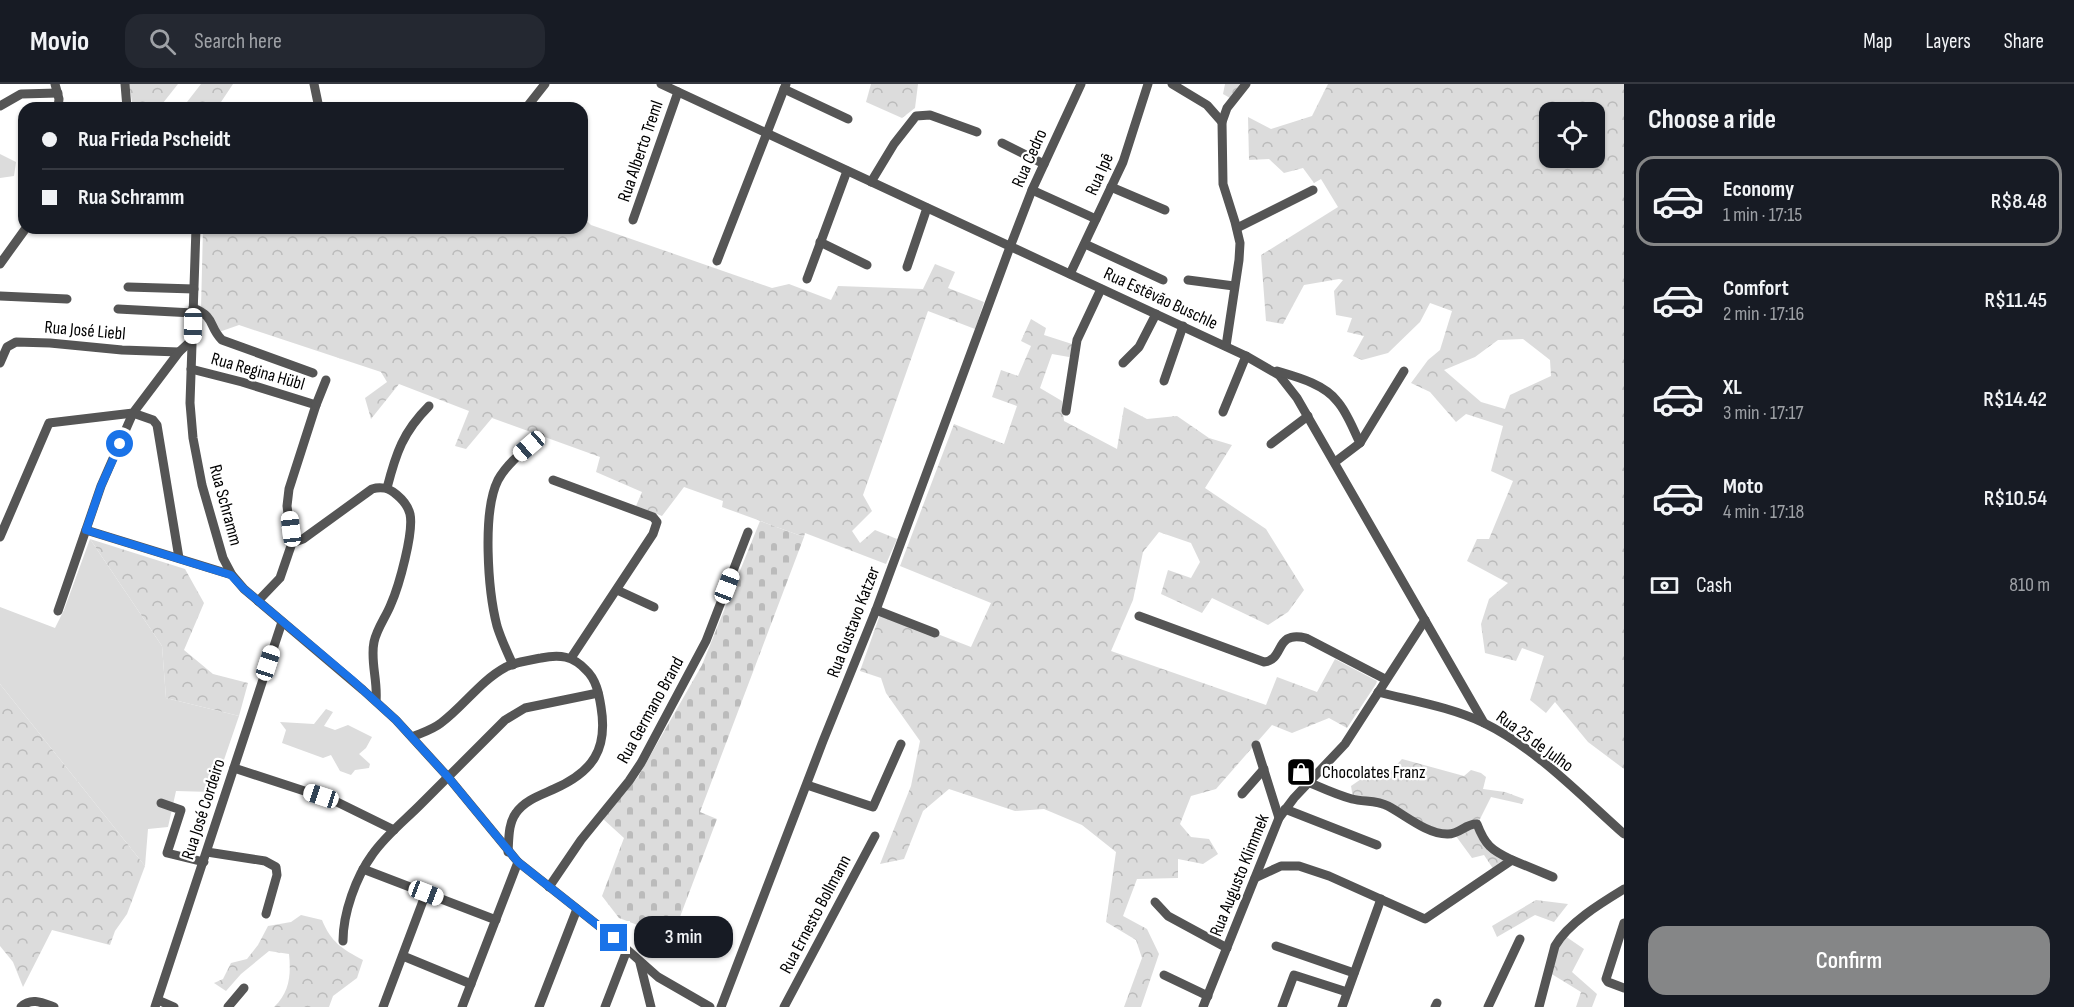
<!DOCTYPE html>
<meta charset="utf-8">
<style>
:root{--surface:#171b24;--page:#242831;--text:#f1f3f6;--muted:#9ea1a6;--line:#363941;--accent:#858687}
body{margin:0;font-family:"Sofia Sans Condensed",sans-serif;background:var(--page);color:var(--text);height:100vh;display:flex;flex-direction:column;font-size:22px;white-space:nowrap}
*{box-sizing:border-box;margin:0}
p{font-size:20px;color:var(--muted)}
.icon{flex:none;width:33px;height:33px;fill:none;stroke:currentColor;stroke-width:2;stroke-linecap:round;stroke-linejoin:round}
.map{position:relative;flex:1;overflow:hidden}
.side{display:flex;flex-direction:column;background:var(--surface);width:450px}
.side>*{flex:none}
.banner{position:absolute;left:18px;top:18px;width:570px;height:132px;border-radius:18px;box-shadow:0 2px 4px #0004;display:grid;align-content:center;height:132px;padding:0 24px;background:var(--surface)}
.buttons{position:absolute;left:1539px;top:18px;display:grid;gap:12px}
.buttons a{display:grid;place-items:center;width:66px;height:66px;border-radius:12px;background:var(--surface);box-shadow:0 2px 4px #0004;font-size:30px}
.end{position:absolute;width:27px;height:27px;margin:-14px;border:8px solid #1a73e8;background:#fff;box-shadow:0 0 0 3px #fff}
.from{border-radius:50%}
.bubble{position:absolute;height:42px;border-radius:18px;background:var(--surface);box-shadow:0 2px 4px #0004;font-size:20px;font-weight:600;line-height:42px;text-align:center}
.car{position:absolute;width:18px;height:36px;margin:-18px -9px;border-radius:8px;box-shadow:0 0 4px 2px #0007;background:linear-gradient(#fff 24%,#345 0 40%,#fff 0 76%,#345 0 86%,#fff 0)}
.banner b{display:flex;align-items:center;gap:21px;height:57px;font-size:22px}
.banner b+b{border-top:2px solid var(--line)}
.banner i{width:15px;height:15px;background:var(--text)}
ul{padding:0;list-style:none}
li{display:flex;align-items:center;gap:18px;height:90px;margin:0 12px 9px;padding:0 12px;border:3px solid transparent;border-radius:18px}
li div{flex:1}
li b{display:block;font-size:22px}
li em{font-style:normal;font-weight:600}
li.selected{border-color:var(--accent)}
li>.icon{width:54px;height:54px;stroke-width:1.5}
h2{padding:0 24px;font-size:27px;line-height:72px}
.pay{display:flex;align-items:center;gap:15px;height:66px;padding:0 24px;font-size:22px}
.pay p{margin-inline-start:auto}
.primary-button{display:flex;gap:12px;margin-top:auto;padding:12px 24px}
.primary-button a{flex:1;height:69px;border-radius:18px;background:var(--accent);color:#fff;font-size:24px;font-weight:600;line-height:69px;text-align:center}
header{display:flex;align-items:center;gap:36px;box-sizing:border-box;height:84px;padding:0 30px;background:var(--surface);border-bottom:2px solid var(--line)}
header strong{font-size:28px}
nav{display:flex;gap:33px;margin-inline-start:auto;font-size:21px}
.search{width:420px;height:54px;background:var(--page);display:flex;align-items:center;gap:15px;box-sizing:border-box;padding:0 21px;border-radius:18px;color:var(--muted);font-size:22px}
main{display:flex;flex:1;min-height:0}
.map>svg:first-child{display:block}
.green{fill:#dcdcdc}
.forest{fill:url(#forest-crowns);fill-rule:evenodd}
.cemetery{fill:url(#cemetery-stones)}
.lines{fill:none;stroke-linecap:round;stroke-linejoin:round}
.minor{stroke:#555;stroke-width:9}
.route{stroke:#1a73e8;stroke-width:8}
.labels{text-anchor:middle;stroke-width:4.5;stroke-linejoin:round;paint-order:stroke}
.street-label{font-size:18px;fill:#000;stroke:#fff}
.poi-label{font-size:18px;fill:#000;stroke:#fff;text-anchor:start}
</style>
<header>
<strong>Movio</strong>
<div class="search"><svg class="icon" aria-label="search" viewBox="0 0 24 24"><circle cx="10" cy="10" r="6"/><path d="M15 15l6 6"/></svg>Search here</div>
<nav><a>Map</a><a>Layers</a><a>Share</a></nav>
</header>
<main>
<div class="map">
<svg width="1624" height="923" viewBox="0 0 1624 923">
<defs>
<pattern id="forest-crowns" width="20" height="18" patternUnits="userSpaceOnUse" patternTransform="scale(1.5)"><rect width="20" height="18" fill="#dcdcdc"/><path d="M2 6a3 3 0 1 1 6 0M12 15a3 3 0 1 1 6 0" fill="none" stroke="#bbb"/></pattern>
<pattern id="cemetery-stones" width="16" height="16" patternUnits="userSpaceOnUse" patternTransform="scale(1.5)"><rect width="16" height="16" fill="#dcdcdc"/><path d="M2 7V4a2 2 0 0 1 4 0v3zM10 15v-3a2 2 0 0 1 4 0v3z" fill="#bbb"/></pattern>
</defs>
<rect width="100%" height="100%" fill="#fff"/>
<g class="green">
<path d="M0 70 16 78 14 92 0 94Z"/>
<path d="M90 455 162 562 166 614 239 632 213 708 176 707 168 743 148 745 145 782 0 600V523L55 544 64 526Z"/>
<path d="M326 625 333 628 324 642 335 646 348 641 372 653 366 664 359 670 370 680 369 684 355 686 351 691 340 687 331 671 323 674 282 659 286 646 280 638 314 640Z"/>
</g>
<g class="forest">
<path d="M129 0H178L159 24H133Z"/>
<path d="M201 0H233L221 18V24H187V18Z"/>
<path d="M871 0H918L915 24 902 34 866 18Z"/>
<path d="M1225 0H1240L1230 14 1223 10Z"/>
<path d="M1328 0H1624V685L1588 658 1555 618 1546 629 1530 616 1544 572 1522 564 1516 577 1485 569 1481 540 1489 515 1508 499 1467 477 1477 455H1489L1513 397 1491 387 1503 342 1466 330 1456 338 1430 308 1411 299 1428 276 1440 266 1452 227 1430 219 1420 238 1388 269 1362 276 1353 272 1364 252 1347 248 1352 234 1336 231 1334 207 1343 196 1339 195 1304 201 1283 240 1266 237 1261 171 1338 123 1321 95 1314 99 1303 84 1284 89 1269 75 1249 76 1248 33 1271 45 1312 32ZM1550 28H1594V74H1550ZM1523 255 1550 276 1551 292 1510 311 1505 325 1481 318 1444 286 1475 273 1498 256Z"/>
<path d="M582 132 591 141 772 204 789 200 831 216 838 202 923 205 935 180 955 188 948 204 984 218 975 245 928 227 863 411 872 427 852 447 860 459 875 446 897 455 886 480 805 449 804 453 722 423 723 417 684 403 662 432 636 422 642 408 596 388 600 373 492 334 466 365 455 362 469 327 399 300 371 335 365 314 387 298 381 288 239 241 219 248 201 225 203 144H582Z"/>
<path d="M1031 235 1046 244 1044 251 1072 260 1073 270 1069 273 1052 270 1040 304 1062 317 1064 337 1117 365 1124 323 1147 335 1177 332 1209 354 1232 361 1205 404 1266 445 1304 506 1288 528 1268 541 1212 514 1202 529 1161 510 1168 486 1191 494 1200 478 1191 459 1159 448 1143 468 1133 516 1111 567 1266 621 1277 593 1317 608 1335 575 1377 597 1376 600 1347 644 1329 634 1292 649 1272 641 1216 705 1191 712 1180 740 1191 753 1209 755 1218 770 1203 780 1178 775V794L1137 795 1123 832 1147 845 1159 870 1141 923H1124L1142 874 1136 856 1106 838 1116 768 1082 741 1044 725 1015 727 949 705 923 727 904 775 880 780 911 702 920 657 886 609 881 594 860 587 881 528 971 563 991 519 900 482 954 340 1004 360 1017 322 992 313 1001 286 1018 292 1031 262 1021 257Z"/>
<path d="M90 455 185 485 204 519 184 566 213 590 248 599 239 632 166 614 162 562Z"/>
<path d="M0 600 145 782 127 830 115 847 110 861 52 846 23 903 13 878 0 862Z"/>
<path d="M1402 675 1464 692 1471 686 1481 689 1486 693 1483 705 1505 708 1524 715 1522 720 1491 713 1477 741 1480 753 1509 776 1494 786 1484 771 1472 774 1453 748 1448 749 1353 714 1351 702 1367 691 1383 695Z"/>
<path d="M1536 816 1568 820 1554 838 1535 831 1497 853 1492 842Z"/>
<path d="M301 831 322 836C331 858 342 865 363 876L357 894 333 912 329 923H274C290 908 291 890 289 870L269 867 241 890 226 907 214 899 223 895 231 879 247 875 258 861 268 842 291 838Z"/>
<path d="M1565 852 1584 865 1572 888 1597 910 1592 923H1576L1581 908 1550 889 1556 868Z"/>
</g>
<path class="cemetery" d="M760 437 804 453 700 728 717 735 672 854 619 834 602 812 624 754 602 734 638 693 702 581Z"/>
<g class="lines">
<g class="minor">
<path d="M55 0 59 15 58 24"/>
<path d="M125 0 127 24"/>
<path d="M314 0 319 24"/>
<path d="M661 0 1246 272 1279 291 1297 314 1484 639"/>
<path d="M1172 0 1207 21 1222 38"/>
<path d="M784 5 848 35"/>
<path d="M0 22 21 10 58 9"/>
<path d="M526 24 545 0"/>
<path d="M1002 59 1044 80"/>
<path d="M871 98 894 60 916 32 930 31 977 48"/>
<path d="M1111 103 1165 126"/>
<path d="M1032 106 1096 135"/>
<path d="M633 136 678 8"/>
<path d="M196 144 190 319 193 354 202 401 223 474 232 491 244 505 363 606 396 636 448 693 518 778 614 854 658 893 710 923"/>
<path d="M1237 144 1313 106"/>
<path d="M820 158 867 181"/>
<path d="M1085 160 1163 196"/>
<path d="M717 177 786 0"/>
<path d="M0 180 26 144"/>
<path d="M907 183 927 124"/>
<path d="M1070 190 1123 78 1148 0"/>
<path d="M807 195 847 87"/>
<path d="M1188 196 1234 202"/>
<path d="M128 203 194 205"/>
<path d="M0 212 67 215"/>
<path d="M193 224C216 233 208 242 222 256L313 289"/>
<path d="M118 225 193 229"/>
<path d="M1226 262 1239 176 1240 159 1235 138 1223 100 1222 38 1227 24 1246 0"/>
<path d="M0 279 7 263 16 258 50 259 122 266 179 268"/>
<path d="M1123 279 1139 263 1156 230"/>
<path d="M191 285 242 298 316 321 289 405 287 422 292 459"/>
<path d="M1277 287C1297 293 1324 300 1337 317 1347 328 1353 345 1360 359L1335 378"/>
<path d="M1164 297 1183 242"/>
<path d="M316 321 326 296"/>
<path d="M1066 327 1077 256 1101 205"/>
<path d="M1223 328 1246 272"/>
<path d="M1360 359 1404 287"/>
<path d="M1271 360 1308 332"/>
<path d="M553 396 653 433 657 438 653 450 571 574"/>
<path d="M387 404C396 369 403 348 429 322"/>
<path d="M86 446 232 491"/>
<path d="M0 453 49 339 133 329 179 268 192 256"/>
<path d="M617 506 654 523"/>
<path d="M258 517 280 494 292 459 303 455 372 405C382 402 389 404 397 411 403 416 408 422 410 430 414 448 399 502 391 520 386 533 377 544 374 558 370 577 378 597 376 617"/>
<path d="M876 526 935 549"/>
<path d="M58 527 101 402 133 329 153 336 157 341 179 474"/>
<path d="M1139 532 1264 578C1285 576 1274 546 1306 554L1385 595"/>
<path d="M513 581C507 568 501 555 497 542 488 507 482 428 498 396 508 378 525 366 540 353"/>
<path d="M1378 608C1413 617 1451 623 1484 639 1537 665 1580 711 1624 750"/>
<path d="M412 653C421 649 432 646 441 639 464 622 480 597 506 583 516 578 530 576 541 574 560 570 573 572 586 586 596 595 599 610 601 623 608 665 593 688 554 705 541 711 525 716 516 729 508 740 509 755 508 768"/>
<path d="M1256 661 1279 734"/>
<path d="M234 684 335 717 394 746"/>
<path d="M1308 698C1322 704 1337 711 1352 715 1364 718 1377 716 1388 722 1405 731 1427 750 1447 750 1459 751 1466 739 1477 740 1485 761 1491 766 1512 776"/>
<path d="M807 701 873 723 901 660"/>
<path d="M1242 710 1264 685"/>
<path d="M161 719 181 726 167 769 204 778"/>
<path d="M1285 725 1377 761"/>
<path d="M207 768 265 777 276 783 277 791 266 830"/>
<path d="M363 785 496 836"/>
<path d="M1255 794 1281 782H1299L1329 792 1425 835 1512 776 1553 793"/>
<path d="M549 803 581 756 629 697 641 679 706 557 748 448"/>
<path d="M1155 818 1168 832 1227 864"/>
<path d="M1624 839 1606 895 1608 898 1624 904"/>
<path d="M343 857C343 829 356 793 372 771 385 752 404 737 420 721 448 693 476 665 505 636L525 624 598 609"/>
<path d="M1276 862 1354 889"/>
<path d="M403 872 471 900"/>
<path d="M640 879 651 923"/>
<path d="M1164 891 1208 912"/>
<path d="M158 916 174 923"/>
<path d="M21 923C31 913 43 919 54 923"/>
<path d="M155 923 282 538"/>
<path d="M228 923 244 904"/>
<path d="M383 923 426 809"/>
<path d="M462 923 518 778"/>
<path d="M539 923 577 825"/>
<path d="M605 923 627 866"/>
<path d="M721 923 823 657 876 526 1010 163 1032 106 1081 0"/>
<path d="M784 923 875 752"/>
<path d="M1203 923 1279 734 1294 714 1345 660 1425 536"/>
<path d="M1282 923 1294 891 1347 908"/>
<path d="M1342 923 1381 815"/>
<path d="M1435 923 1437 919"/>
<path d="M1488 923 1520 855"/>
<path d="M1539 923 1555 862C1568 839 1601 819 1624 805"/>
</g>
</g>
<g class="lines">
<path class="route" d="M120 360 101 402 86 446 231 491 244 505 351 595 396 636 448 693 518 778 614 854"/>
</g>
<defs>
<g id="shop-square" transform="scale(1.5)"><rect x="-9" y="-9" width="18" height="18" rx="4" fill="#000" stroke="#fff"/><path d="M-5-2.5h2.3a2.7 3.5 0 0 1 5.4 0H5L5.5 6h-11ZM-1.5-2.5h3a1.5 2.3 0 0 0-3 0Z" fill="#fff"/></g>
</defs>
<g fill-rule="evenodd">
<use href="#shop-square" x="1301" y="688"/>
</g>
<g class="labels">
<g class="street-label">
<text transform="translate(640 67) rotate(-71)" y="6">Rua Alberto Treml</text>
<text transform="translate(1029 74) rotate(-66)" y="6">Rua Cedro</text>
<text transform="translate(1099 90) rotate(-66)" y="6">Rua Ipê</text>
<text transform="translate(1161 214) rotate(25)" y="6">Rua Estêvão Buschle</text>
<text transform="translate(85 246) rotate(5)" y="6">Rua José Liebl</text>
<text transform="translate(258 287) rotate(16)" y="6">Rua Regina Hübl</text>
<text transform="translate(226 421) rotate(75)" y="6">Rua Schramm</text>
<text transform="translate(853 538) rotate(-69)" y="6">Rua Gustavo Katzer</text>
<text transform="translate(650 626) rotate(-61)" y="6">Rua Germano Brand</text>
<text transform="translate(1535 657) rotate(36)" y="6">Rua 25 de Julho</text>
<text transform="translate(203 725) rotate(-72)" y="6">Rua José Cordeiro</text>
<text transform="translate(1239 791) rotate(-68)" y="6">Rua Augusto Klimmek</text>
<text transform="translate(815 830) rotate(-62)" y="6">Rua Ernesto Bollmann</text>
</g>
<g class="poi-label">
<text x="1322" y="694">Chocolates Franz</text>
</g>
</g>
</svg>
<div class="buttons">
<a><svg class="icon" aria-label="locate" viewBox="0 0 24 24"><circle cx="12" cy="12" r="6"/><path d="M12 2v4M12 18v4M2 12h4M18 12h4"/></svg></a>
</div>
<i class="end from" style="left:120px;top:360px"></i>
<i class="end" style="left:614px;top:854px"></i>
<div class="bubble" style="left:634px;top:832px;width:99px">3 min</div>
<i class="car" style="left:193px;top:242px;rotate:181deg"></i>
<i class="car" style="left:529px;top:362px;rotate:229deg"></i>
<i class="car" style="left:291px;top:445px;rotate:353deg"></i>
<i class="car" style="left:727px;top:502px;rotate:21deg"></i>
<i class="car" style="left:268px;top:579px;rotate:18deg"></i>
<i class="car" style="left:321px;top:712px;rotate:288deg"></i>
<i class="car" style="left:426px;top:809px;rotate:111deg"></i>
<div class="banner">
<b><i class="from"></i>Rua Frieda Pscheidt</b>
<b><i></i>Rua Schramm</b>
</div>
</div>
<section class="side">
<h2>Choose a ride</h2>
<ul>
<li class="selected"><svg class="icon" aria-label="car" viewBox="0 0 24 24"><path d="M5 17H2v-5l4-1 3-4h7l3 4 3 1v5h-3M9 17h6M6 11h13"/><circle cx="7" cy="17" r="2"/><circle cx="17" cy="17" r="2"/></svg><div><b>Economy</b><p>1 min · 17:15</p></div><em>R$8.48</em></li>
<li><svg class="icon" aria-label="car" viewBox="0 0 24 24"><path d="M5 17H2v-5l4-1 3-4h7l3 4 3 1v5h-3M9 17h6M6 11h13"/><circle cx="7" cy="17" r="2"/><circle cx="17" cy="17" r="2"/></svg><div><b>Comfort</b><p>2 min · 17:16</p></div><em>R$11.45</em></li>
<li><svg class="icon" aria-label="car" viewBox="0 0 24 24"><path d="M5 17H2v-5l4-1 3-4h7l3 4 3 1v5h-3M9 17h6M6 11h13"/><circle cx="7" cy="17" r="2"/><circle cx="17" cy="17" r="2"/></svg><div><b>XL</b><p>3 min · 17:17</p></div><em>R$14.42</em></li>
<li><svg class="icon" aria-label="car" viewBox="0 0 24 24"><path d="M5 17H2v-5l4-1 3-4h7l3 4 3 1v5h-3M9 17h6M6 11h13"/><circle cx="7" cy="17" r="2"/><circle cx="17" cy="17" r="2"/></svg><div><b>Moto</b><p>4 min · 17:18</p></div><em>R$10.54</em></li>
</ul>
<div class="pay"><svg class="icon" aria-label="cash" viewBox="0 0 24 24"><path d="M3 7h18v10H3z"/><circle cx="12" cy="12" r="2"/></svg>Cash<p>810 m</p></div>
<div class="primary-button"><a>Confirm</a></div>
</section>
</main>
